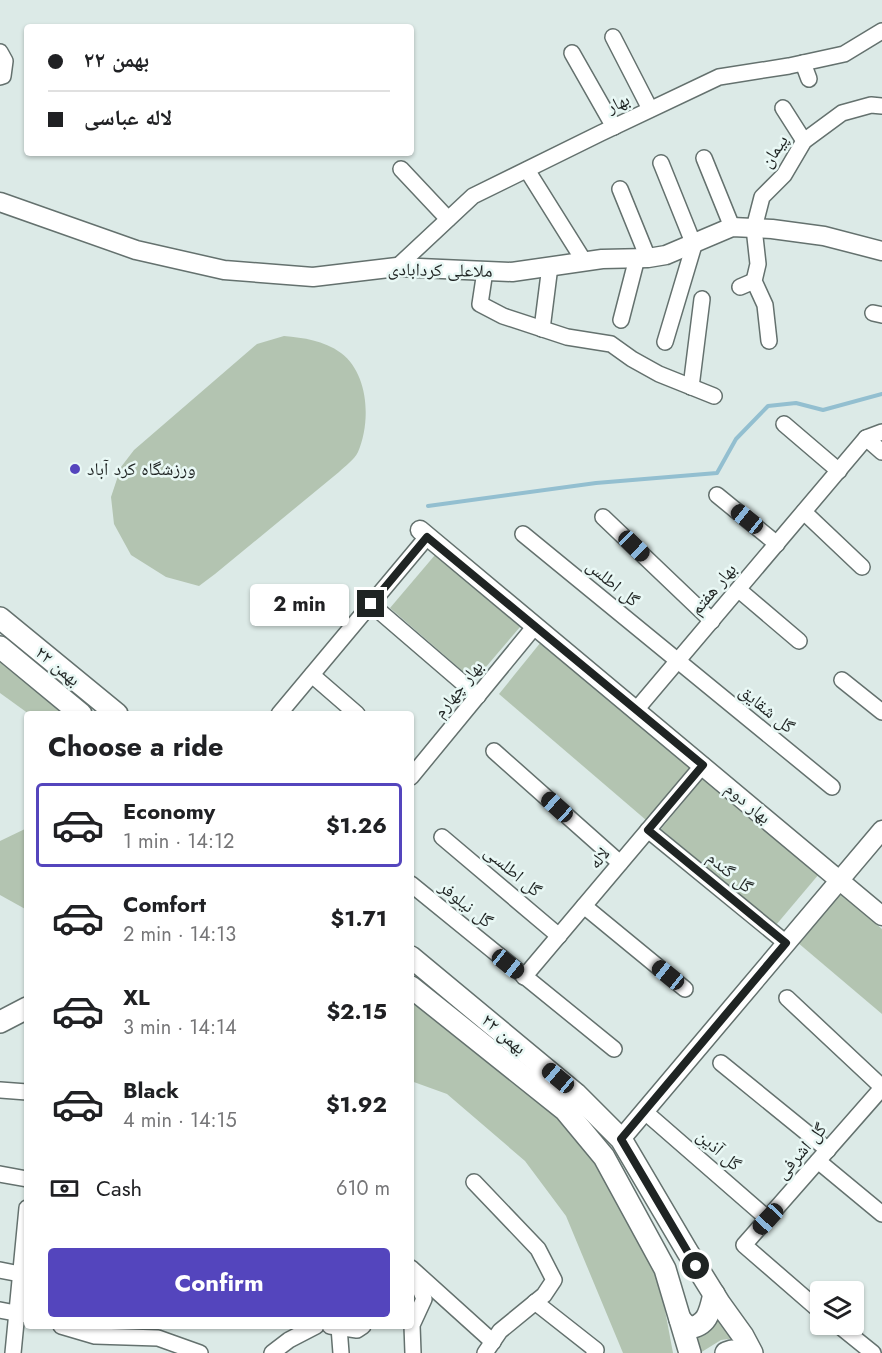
<!DOCTYPE html>
<meta charset="utf-8">
<style>
:root{--surface:#fff;--page:#f6f6f6;--text:#202124;--muted:#757577;--line:#e0e0e0;--accent:#5445bd}
body{margin:0;font-family:Jost,"Noto Naskh Arabic",sans-serif;background:var(--page);color:var(--text);height:100vh;display:flex;flex-direction:column;font-size:22px;white-space:nowrap}
*{box-sizing:border-box;margin:0}
p{font-size:20px;color:var(--muted)}
.icon{flex:none;width:33px;height:33px;fill:none;stroke:currentColor;stroke-width:2;stroke-linecap:round;stroke-linejoin:round}
.map{position:relative;flex:1;overflow:hidden}
.side{position:absolute;left:24px;top:711px;width:390px;height:618px;display:flex;flex-direction:column;background:var(--surface);border-radius:6px;box-shadow:0 2px 4px #0004}
.side>*{flex:none}
.top-card{position:absolute;left:24px;top:24px;width:390px;height:132px;border-radius:6px;box-shadow:0 2px 4px #0004;display:grid;align-content:center;height:132px;padding:0 24px;background:var(--surface)}
.fabs{position:absolute;left:810px;top:1281px;display:grid;gap:12px}
.fabs a{display:grid;place-items:center;width:54px;height:54px;border-radius:6px;background:var(--surface);box-shadow:0 2px 4px #0004;font-size:30px}
.end{position:absolute;width:27px;height:27px;margin:-14px;border:8px solid #1f2423;background:#fff;box-shadow:0 0 0 3px #fff}
.from{border-radius:50%}
.bubble{position:absolute;height:42px;border-radius:6px;background:var(--surface);box-shadow:0 2px 4px #0004;font-size:20px;font-weight:700;line-height:42px;text-align:center}
.car{position:absolute;width:18px;height:36px;margin:-18px -9px;border-radius:8px;box-shadow:0 0 4px 2px #0007;background:linear-gradient(#222 24%,#8ab4d8 0 40%,#222 0 76%,#8ab4d8 0 86%,#222 0)}
.top-card b{display:flex;align-items:center;gap:21px;height:57px;font-size:22px}
.top-card b+b{border-top:2px solid var(--line)}
.top-card i{width:15px;height:15px;background:var(--text)}
ul{padding:0;list-style:none}
li{display:flex;align-items:center;gap:18px;height:84px;margin:0 12px 9px;padding:0 12px;border:3px solid transparent;border-radius:6px}
li div{flex:1}
li b{display:block;font-size:22px}
li em{font-style:normal;font-weight:700}
li.selected{border-color:var(--accent)}
li>.icon{width:54px;height:54px;stroke-width:1.5}
h2{padding:0 24px;font-size:27px;line-height:72px}
.pay{display:flex;align-items:center;gap:15px;height:66px;padding:0 24px;font-size:22px}
.pay p{margin-inline-start:auto}
.cta{display:flex;gap:12px;margin-top:auto;padding:12px 24px}
.cta a{flex:1;height:69px;border-radius:6px;background:var(--accent);color:#fff;font-size:24px;font-weight:700;line-height:69px;text-align:center}
.map>svg:first-child{display:block}
.green{fill:#b3c4b1}
.lines{fill:none;stroke-linecap:round;stroke-linejoin:round}
.stream{stroke:#93bfd0;stroke-width:4}
.minor-casing{stroke:#64716e;stroke-width:18}
.tertiary-casing{stroke:#64716e;stroke-width:21}
.secondary-casing{stroke:#64716e;stroke-width:24}
.minor{stroke:#fff;stroke-width:15}
.tertiary{stroke:#fff;stroke-width:18}
.secondary{stroke:#fff;stroke-width:21}
.route{stroke:#1f2423;stroke-width:8}
.poi-dot{fill:#5445bd;stroke:#e9f8f5;stroke-width:2}
.labels{text-anchor:middle;stroke-width:5;stroke-linejoin:round;paint-order:stroke}
.street-label{font-size:18px;fill:#1f2423;stroke:#e9f8f5}
.poi-label{font-size:18px;fill:#1f2423;stroke:#e9f8f5;text-anchor:start}
</style>
<div class="map">
<svg width="882" height="1353" viewBox="0 0 882 1353">
<rect width="100%" height="100%" fill="#dceae7"/>
<g class="green">
<path d="M284 336C304 338 323 340 341 353 369 374 371 422 358 452 354 460 345 466 339 472L215 574 199 586 166 577 131 555 114 524 111 497 121 467 134 450 257 344Z"/>
<path d="M435 555 520 627 474 681 390 608Z"/>
<path d="M541 642 691 767 646 820 499 694Z"/>
<path d="M0 658 67 714H29L0 693Z"/>
<path d="M703 778 819 874 776 925 661 829Z"/>
<path d="M27 828V910L0 895V841Z"/>
<path d="M840 893 882 929V1014L797 942Z"/>
<path d="M411 1000 553 1113 598 1163 658 1273 673 1353H623L566 1216 525 1161 447 1094 411 1081Z"/>
<path d="M717 1316 736 1338 721 1340 700 1353H693L697 1332Z"/>
</g>
<g class="lines">
<path class="stream" d="M428 506 596 483 717 473 736 439 768 406 796 403 823 410 882 394"/>
<g class="minor-casing">
<g id="minor">
<path d="M613 37 650 109"/>
<path d="M0 52 5 61 3 76 0 77"/>
<path d="M572 53 614 127"/>
<path d="M803 63 809 79"/>
<path d="M783 108 804 141"/>
<path d="M704 158 732 227"/>
<path d="M661 163 694 245 665 342"/>
<path d="M401 169 448 219"/>
<path d="M527 170 584 261"/>
<path d="M620 189 648 258"/>
<path d="M397 267 473 196 601 133 719 77 789 66 844 54 882 31"/>
<path d="M485 271 480 304 503 316 567 337 611 344 632 359 659 374 714 396"/>
<path d="M740 287 754 281"/>
<path d="M873 313 882 315"/>
<path d="M621 320 637 258"/>
<path d="M542 329 550 266"/>
<path d="M769 341 765 305 754 281 758 264 754 228 762 197 784 175 804 141 842 113 871 105 882 106"/>
<path d="M691 387 702 299"/>
<path d="M784 424 839 471"/>
<path d="M866 438 882 452"/>
<path d="M717 495 777 544"/>
<path d="M804 512 862 567"/>
<path d="M603 517 712 621"/>
<path d="M523 534 832 787"/>
<path d="M739 590 799 641"/>
<path d="M371 604 478 696"/>
<path d="M312 675 357 714"/>
<path d="M842 680 882 712"/>
<path d="M636 710 866 438 882 432"/>
<path d="M279 714 427 537"/>
<path d="M494 751 620 863"/>
<path d="M411 777 535 626"/>
<path d="M648 830 786 943"/>
<path d="M442 837 559 936"/>
<path d="M411 884 614 1049"/>
<path d="M584 906 685 989"/>
<path d="M524 977 703 765"/>
<path d="M787 998 882 1087"/>
<path d="M721 1063 828 1150"/>
<path d="M0 1090 27 1092"/>
<path d="M644 1111 768 1219"/>
<path d="M818 1161 882 1214"/>
<path d="M0 1174 27 1179"/>
<path d="M474 1182 538 1249 554 1280 544 1295 500 1331 485 1353"/>
<path d="M411 1268 493 1342"/>
<path d="M0 1270 20 1274"/>
<path d="M535 1302 596 1350 594 1353"/>
<path d="M0 1310 26 1315"/>
<path d="M820 1311 744 1245 882 1088"/>
<path d="M837 1324 873 1353"/>
<path d="M61 1326 95 1336 158 1338 200 1353"/>
<path d="M330 1326 357 1330 363 1326"/>
<path d="M339 1327 341 1353"/>
<path d="M13 1353 27 1208"/>
<path d="M272 1353 289 1340 316 1326"/>
<path d="M413 1353 412 1325 424 1299 414 1274"/>
</g>
</g>
<g class="tertiary-casing">
<g id="tertiary">
<path d="M0 202 136 250 224 270 313 277 397 267 512 272 602 259 648 258 666 255 732 227 772 229 824 236 882 251"/>
<path d="M420 530 882 916"/>
<path d="M621 1139 882 830"/>
</g>
</g>
<g class="secondary-casing">
<g id="secondary">
<path d="M0 618 117 714"/>
<path d="M0 647 81 714"/>
<path d="M411 957 576 1094 621 1139 687 1251 720 1304 743 1336 752 1353"/>
<path d="M411 987 565 1110 604 1157 665 1269 690 1353"/>
<path d="M0 1022 27 1008"/>
<path d="M680 1319 688 1328C708 1326 710 1311 714 1294"/>
<path d="M726 1353 732 1351 739 1353"/>
</g>
</g>
<use href="#minor" class="minor"/>
<use href="#tertiary" class="tertiary"/>
<use href="#secondary" class="secondary"/>
</g>
<g class="lines">
<path class="route" d="M371 604 427 537 703 765 648 830 786 943 621 1139 696 1266"/>
</g>
<circle class="poi-dot" cx="75" cy="469" r="6"/>
<g class="labels">
<g class="street-label">
<text transform="translate(618 103) rotate(-25)" y="6">بهار</text>
<text transform="translate(774 151) rotate(-56)" y="6">پیمان</text>
<text transform="translate(440 270) rotate(1)" y="6">ملاعلی کردابادی</text>
<text transform="translate(613 583) rotate(40)" y="6">گل اطلس</text>
<text transform="translate(713 589) rotate(-50)" y="6">بهار هفتم</text>
<text transform="translate(58 666) rotate(39)" y="6">۲۲ بهمن</text>
<text transform="translate(458 689) rotate(-51)" y="6">بهار چهارم</text>
<text transform="translate(767 709) rotate(39)" y="6">گل شقایق</text>
<text transform="translate(748 803) rotate(40)" y="6">بهار دوم</text>
<text transform="translate(599 858) rotate(-50)" y="6">لاله</text>
<text transform="translate(513 871) rotate(40)" y="6">گل اطلسی</text>
<text transform="translate(730 872) rotate(40)" y="6">گل گندم</text>
<text transform="translate(466 904) rotate(39)" y="6">گل نیلوفر</text>
<text transform="translate(504 1034) rotate(40)" y="6">۲۲ بهمن</text>
<text transform="translate(719 1150) rotate(41)" y="6">گل آذین</text>
<text transform="translate(801 1151) rotate(-49)" y="6">گل اشرفی</text>
</g>
<g class="poi-label">
<text x="87" y="475">ورزشگاه کرد آباد</text>
</g>
</g>
</svg>
<div class="fabs">
<a><svg class="icon" aria-label="layers" viewBox="0 0 24 24"><path d="M12 4l9 5-9 5-9-5zM3 14l9 5 9-5"/></svg></a>
</div>
<i class="end from" style="left:696px;top:1266px"></i>
<i class="end" style="left:371px;top:604px"></i>
<div class="bubble" style="left:250px;top:584px;width:99px">2 min</div>
<i class="car" style="left:747px;top:519px;rotate:309deg"></i>
<i class="car" style="left:634px;top:546px;rotate:134deg"></i>
<i class="car" style="left:557px;top:807px;rotate:312deg"></i>
<i class="car" style="left:508px;top:964px;rotate:129deg"></i>
<i class="car" style="left:668px;top:975px;rotate:309deg"></i>
<i class="car" style="left:558px;top:1078px;rotate:310deg"></i>
<i class="car" style="left:768px;top:1219px;rotate:223deg"></i>
<div class="top-card">
<b><i class="from"></i>۲۲ بهمن</b>
<b><i></i>لاله عباسی</b>
</div>
<section class="side">
<h2>Choose a ride</h2>
<ul>
<li class="selected"><svg class="icon" aria-label="car" viewBox="0 0 24 24"><path d="M5 17H2v-5l4-1 3-4h7l3 4 3 1v5h-3M9 17h6M6 11h13"/><circle cx="7" cy="17" r="2"/><circle cx="17" cy="17" r="2"/></svg><div><b>Economy</b><p>1 min · 14:12</p></div><em>$1.26</em></li>
<li><svg class="icon" aria-label="car" viewBox="0 0 24 24"><path d="M5 17H2v-5l4-1 3-4h7l3 4 3 1v5h-3M9 17h6M6 11h13"/><circle cx="7" cy="17" r="2"/><circle cx="17" cy="17" r="2"/></svg><div><b>Comfort</b><p>2 min · 14:13</p></div><em>$1.71</em></li>
<li><svg class="icon" aria-label="car" viewBox="0 0 24 24"><path d="M5 17H2v-5l4-1 3-4h7l3 4 3 1v5h-3M9 17h6M6 11h13"/><circle cx="7" cy="17" r="2"/><circle cx="17" cy="17" r="2"/></svg><div><b>XL</b><p>3 min · 14:14</p></div><em>$2.15</em></li>
<li><svg class="icon" aria-label="car" viewBox="0 0 24 24"><path d="M5 17H2v-5l4-1 3-4h7l3 4 3 1v5h-3M9 17h6M6 11h13"/><circle cx="7" cy="17" r="2"/><circle cx="17" cy="17" r="2"/></svg><div><b>Black</b><p>4 min · 14:15</p></div><em>$1.92</em></li>
</ul>
<div class="pay"><svg class="icon" aria-label="cash" viewBox="0 0 24 24"><path d="M3 7h18v10H3z"/><circle cx="12" cy="12" r="2"/></svg>Cash<p>610 m</p></div>
<div class="cta"><a>Confirm</a></div>
</section>
</div>
